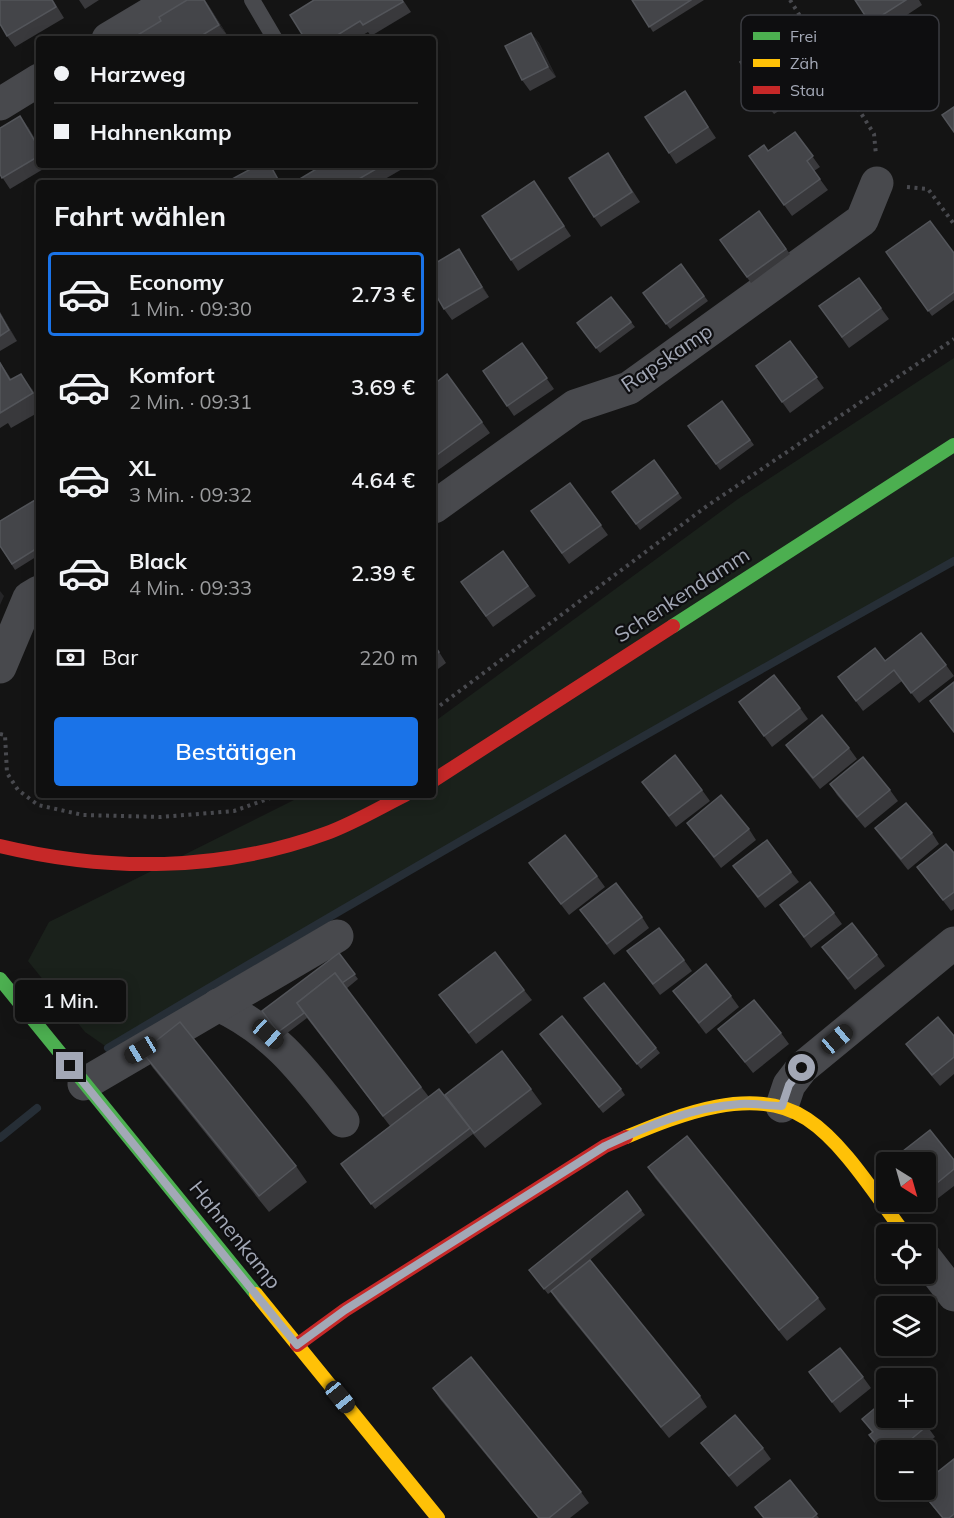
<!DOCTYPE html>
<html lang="de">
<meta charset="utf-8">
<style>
:root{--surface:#0f0f0f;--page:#181818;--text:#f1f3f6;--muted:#9b9c9e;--line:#2f2f2f;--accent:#1a73e8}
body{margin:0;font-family:Mulish,sans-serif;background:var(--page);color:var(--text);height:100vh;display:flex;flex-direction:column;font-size:22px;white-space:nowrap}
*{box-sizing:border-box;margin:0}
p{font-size:20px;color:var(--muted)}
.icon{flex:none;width:33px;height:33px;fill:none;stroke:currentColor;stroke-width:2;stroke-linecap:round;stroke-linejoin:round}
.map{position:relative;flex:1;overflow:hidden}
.drawer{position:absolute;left:36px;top:180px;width:400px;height:618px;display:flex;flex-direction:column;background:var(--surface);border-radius:6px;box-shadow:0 3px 15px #0003,0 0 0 2px var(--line)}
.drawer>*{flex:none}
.hud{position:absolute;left:36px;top:36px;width:400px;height:132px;border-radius:6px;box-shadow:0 3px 15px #0003,0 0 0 2px var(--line);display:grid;align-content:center;height:132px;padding:0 18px;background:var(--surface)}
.needle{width:39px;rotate:143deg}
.fabs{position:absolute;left:876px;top:1152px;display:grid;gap:12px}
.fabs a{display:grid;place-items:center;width:60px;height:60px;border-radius:6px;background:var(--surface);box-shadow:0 3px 15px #0003,0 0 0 2px var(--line);font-size:30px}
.end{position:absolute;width:27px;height:27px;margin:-14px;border:8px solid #a3a8b6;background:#111;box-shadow:0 0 0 3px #111}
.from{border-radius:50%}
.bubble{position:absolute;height:42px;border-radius:6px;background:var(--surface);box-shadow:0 3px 15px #0003,0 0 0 2px var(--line);font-size:20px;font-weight:600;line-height:42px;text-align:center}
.car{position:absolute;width:18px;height:36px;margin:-18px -9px;border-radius:8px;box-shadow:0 0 4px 2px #0007;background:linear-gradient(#222 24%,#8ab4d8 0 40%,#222 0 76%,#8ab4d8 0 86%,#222 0)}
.hud b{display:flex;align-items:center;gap:21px;height:57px;font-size:22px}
.hud b+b{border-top:2px solid var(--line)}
.hud i{width:15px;height:15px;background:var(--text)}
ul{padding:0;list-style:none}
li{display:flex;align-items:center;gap:18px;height:84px;margin:0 12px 9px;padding:0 6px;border:3px solid transparent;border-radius:6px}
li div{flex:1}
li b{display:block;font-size:22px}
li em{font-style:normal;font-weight:600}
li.on{border-color:var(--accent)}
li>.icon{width:54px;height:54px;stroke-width:1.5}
h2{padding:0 18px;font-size:27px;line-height:72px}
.pay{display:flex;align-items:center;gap:15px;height:66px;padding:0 18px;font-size:22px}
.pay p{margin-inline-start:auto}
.action{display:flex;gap:12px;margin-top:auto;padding:12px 18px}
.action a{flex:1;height:69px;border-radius:6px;background:var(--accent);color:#fff;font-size:24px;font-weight:600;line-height:69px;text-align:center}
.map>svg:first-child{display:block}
.green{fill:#1a211b}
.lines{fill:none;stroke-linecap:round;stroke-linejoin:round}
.stream{stroke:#262e36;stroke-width:8}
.path{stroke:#494a4f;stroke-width:4;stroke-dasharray:3 4.5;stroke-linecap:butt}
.lane{stroke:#48494d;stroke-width:16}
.street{stroke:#48494d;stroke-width:33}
.fast{stroke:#4caf50;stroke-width:14}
.slow{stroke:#ffc107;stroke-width:14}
.jam{stroke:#c62828;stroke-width:14}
.wall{fill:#39393c}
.shaded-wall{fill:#252527}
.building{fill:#444549;stroke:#53555a;stroke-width:1.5}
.route{stroke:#a3a8b6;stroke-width:8}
.labels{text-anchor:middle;stroke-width:4.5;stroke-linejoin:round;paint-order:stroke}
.street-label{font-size:21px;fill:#a3a8b6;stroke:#0e0e10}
.key{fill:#0e0e10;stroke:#3b3c42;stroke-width:1.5}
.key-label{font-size:16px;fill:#a3a8b6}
</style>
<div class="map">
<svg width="954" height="1518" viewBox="0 0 954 1518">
<rect width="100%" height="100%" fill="#141414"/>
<path class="green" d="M954 358V562L352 902 108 1048 85 1032 28 961 49 922 304 795H434V722L738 499Z"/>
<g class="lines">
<g class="stream">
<path d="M108 1048C387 881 670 720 954 561"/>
<path d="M0 1138 37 1108"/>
</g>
<g class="path">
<path d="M790 0 874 134 876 155"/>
<path d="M907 187 928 189 954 224"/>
<path d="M434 710 707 506 954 339"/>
<path d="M0 734 5 735 7 773 18 790 38 805 83 815 161 817 234 811 279 795"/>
</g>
<path class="lane" d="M252 0 275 39"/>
<g class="street">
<path d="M108 39 173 0"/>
<path d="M0 104 39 80"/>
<path d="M434 507 575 406 629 388 862 220 877 183"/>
<path d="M0 667 29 598 39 592"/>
<path d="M218 1005C275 1031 305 1073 343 1121"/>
<path d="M84 1084 337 936"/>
<path d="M782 1106 789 1085 802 1068 954 943"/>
<path d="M926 1259 954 1295"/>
</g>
<g class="fast">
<path d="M673 626 954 445"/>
<path d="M0 979 256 1294"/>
</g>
<g class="slow">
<path d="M626 1137C679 1115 754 1084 807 1119 845 1144 877 1198 905 1234"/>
<path d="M256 1294 438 1518"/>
</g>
<g class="jam">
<path d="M434 780 673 626"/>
<path d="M0 846C108 872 221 872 327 833 354 823 379 808 405 795"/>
<path d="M297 1345 345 1310 605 1146 626 1137"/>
</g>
</g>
<g class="wall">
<path d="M0 0H53L64 18 15 47 7 36Z"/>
<path d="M79 0H99L85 9Z"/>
<path d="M205 0 227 35 221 39H131Z"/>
<path d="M403 0 411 12 371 36 368 32 356 39H305Z"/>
<path d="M632 0H704L653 32Z"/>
<path d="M855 0H919L922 5 878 34Z"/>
<path d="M531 33 539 43 556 77 530 91 522 80Z"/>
<path d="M794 43 820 85 774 114 766 104Z"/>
<path d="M692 102 716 138 676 164 669 153Z"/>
<path d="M28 127 39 146V165H50L10 189 0 174Z"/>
<path d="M795 132 820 167 814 171 828 190 792 216 749 156 768 151Z"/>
<path d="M608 153 640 202 601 227 594 217Z"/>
<path d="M258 165H282L274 170Z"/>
<path d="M323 165H402L404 168 378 183H293Z"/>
<path d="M534 181 571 236 518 271 511 260Z"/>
<path d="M759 211 790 254 751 283 720 240Z"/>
<path d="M459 249 489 297 452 320 444 309Z"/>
<path d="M886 252 954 253V300L932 316Z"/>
<path d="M681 264 708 301 670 329 643 293Z"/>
<path d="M859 278 889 319 849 348 819 306Z"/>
<path d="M611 297 635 327 600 353 577 323Z"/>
<path d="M0 312 17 341 0 351Z"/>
<path d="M790 341 824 388 790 413 756 366Z"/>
<path d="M522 343 554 389 514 416 483 371Z"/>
<path d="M0 362 11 379 32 389 39 401V412L11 428 8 423 0 428Z"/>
<path d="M447 374 490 433 434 473V384Z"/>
<path d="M722 401 754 445 720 470 688 426Z"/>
<path d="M654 460 682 498 640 530 612 492Z"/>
<path d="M570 483 608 535 569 564 531 511Z"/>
<path d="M39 506V555L15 570 0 546Z"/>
<path d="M503 551 536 596 493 627 461 582Z"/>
<path d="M434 644 446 663 434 672Z"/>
<path d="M885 661 946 665 954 676 919 703 902 681 863 711 838 677Z"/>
<path d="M739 702 800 708 808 719 772 747Z"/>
<path d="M786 745 849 748 857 759 820 789 793 755Z"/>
<path d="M642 782 702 790 710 801 676 827Z"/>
<path d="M830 784 890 790 898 801 865 828 837 795Z"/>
<path d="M687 823 749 829 756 840 721 868Z"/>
<path d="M875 828 932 833 939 844 908 870 883 839Z"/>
<path d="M954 853V909L951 911 917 867Z"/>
<path d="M529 863 597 876 605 887 569 915Z"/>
<path d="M733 866 791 872 799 882 765 908Z"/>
<path d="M780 905 834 913 842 924 811 948Z"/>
<path d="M580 910 642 917 649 928 614 955Z"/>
<path d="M822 947 877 955 885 966 855 990Z"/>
<path d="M627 951 684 960 692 971 660 995Z"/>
<path d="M339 953 358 979 346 989 429 1097 453 1106 531 1089 542 1104 485 1148 473 1134 375 1209 341 1164 390 1126 307 1018 282 1037 262 1011Z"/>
<path d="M524 990 532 1000 476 1044 439 995Z"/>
<path d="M673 991 731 996 739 1007 706 1034Z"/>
<path d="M584 998 656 1048 660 1053 641 1069Z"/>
<path d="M718 1029 781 1033 789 1044 753 1073 726 1039Z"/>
<path d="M540 1034 621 1089 625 1095 603 1113Z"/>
<path d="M954 1036V1074L940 1086 913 1054 906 1044Z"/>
<path d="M142 1052 296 1166 307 1182 269 1212 153 1068Z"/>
<path d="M954 1160V1186L924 1209 918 1202H926V1162Z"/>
<path d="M648 1167 818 1298 826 1309 787 1341 655 1178Z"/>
<path d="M641 1210 645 1215 590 1260 700 1396 707 1407 669 1438 558 1302 551 1292 548 1294 533 1275Z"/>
<path d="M809 1372 863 1377 871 1388 840 1413Z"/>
<path d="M433 1388 581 1492 589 1503 570 1518H538L440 1399Z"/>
<path d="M862 1419 927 1426 935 1437 918 1450H886V1457L869 1435 872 1432Z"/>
<path d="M701 1443 763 1448 771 1459 737 1487 709 1453Z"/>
<path d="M954 1459V1518H942L920 1490Z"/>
<path d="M790 1480 819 1518H763L755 1507Z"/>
</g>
<g class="shaded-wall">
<path d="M204 0H205L227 35 219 25Z"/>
<path d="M531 33 539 43 556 77 548 67Z"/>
<path d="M20 116 28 127 39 146V148Z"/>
<path d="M270 165 274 170 281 183H280Z"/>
<path d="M459 249 466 260 489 297 482 287Z"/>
<path d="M0 312 17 341 0 314Z"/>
<path d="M0 362 5 370 21 396 10 380Z"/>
<path d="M21 374 32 389 39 402 33 393Z"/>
<path d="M0 591 4 596 0 605Z"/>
</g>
<g class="building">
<path d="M0 0H52L56 7 7 36 0 24Z"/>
<path d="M187 0H204L219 25 196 39H131L161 21 159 17Z"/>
<path d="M314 0H402L403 2 363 25 360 21 331 39H305L290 15Z"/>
<path d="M632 0H691L649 27Z"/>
<path d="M855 0H906L870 23Z"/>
<path d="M786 32 813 74 766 104 740 62Z"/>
<path d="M531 33 548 67 522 80 505 46Z"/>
<path d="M685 91 708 127 669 153 645 117Z"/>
<path d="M954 107V132L942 115Z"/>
<path d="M20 116 39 148V156L2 178 0 174V128Z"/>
<path d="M795 132 813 156 807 161 820 179 784 205 749 156 764 145 768 151Z"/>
<path d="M608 153 632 192 594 217 569 178Z"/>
<path d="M258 165H270L280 183H234L232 179Z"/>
<path d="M323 165H383L352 183H293Z"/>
<path d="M534 181 564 226 511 260 482 216Z"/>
<path d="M759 211 786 249 747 277 720 240Z"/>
<path d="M930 221 954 253V292L928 311 886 252Z"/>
<path d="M459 249 482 287 444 309 434 292V264Z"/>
<path d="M681 264 704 296 666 324 643 293Z"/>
<path d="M859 278 881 308 842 337 819 306Z"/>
<path d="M611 297 631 322 596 348 577 323Z"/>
<path d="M0 314 9 330 0 336Z"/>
<path d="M790 341 817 377 782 402 756 366Z"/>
<path d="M522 343 547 378 507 406 483 371Z"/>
<path d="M0 363 10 380 21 374 33 393 0 413Z"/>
<path d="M447 374 482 422 434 457V384Z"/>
<path d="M722 401 750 440 716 464 688 426Z"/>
<path d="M654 460 678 493 636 524 612 492Z"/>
<path d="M570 483 601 525 562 553 531 511Z"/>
<path d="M35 500 39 507V547L12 564 0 546V521Z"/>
<path d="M503 551 528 586 486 616 461 582Z"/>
<path d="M921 633 946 665 911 693 894 670 856 701 838 677 875 648 885 661Z"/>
<path d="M434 645 439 652 434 656Z"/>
<path d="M774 675 800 708 764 736 739 702Z"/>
<path d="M954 682V732L930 701Z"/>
<path d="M822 715 849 748 813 778 786 745Z"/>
<path d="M675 755 702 790 669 816 642 782Z"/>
<path d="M863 757 890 790 857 817 830 784Z"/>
<path d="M721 795 749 829 714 857 687 823Z"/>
<path d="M906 803 932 833 901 859 875 828Z"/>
<path d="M565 835 597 876 561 904 529 863Z"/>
<path d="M767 840 791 872 758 897 733 866Z"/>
<path d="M946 844 954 853V892L943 900 917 867Z"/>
<path d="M810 882 834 913 804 937 780 905Z"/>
<path d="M616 883 642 917 607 944 580 910Z"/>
<path d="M852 923 877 955 848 979 822 947Z"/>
<path d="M659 928 684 960 653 984 627 951Z"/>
<path d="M495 952 524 990 469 1033 439 995Z"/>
<path d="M339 953 355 974 342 983 335 973 297 1003 304 1013 278 1032 262 1011Z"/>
<path d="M706 964 731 996 699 1023 673 991Z"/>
<path d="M335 973 421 1087 383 1116 297 1003Z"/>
<path d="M604 983 656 1048 637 1064 584 998Z"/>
<path d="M754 1000 781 1033 745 1062 718 1029Z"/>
<path d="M562 1016 621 1089 599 1107 540 1034Z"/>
<path d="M938 1017 954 1036V1057L932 1075 906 1044Z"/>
<path d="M180 1022 296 1166 259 1196 142 1052Z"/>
<path d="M502 1051 531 1089 474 1133 445 1095Z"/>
<path d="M439 1089 470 1128 371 1204 341 1164Z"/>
<path d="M930 1130 954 1160V1169L926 1192V1162H889Z"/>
<path d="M687 1136 818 1298 779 1330 648 1167Z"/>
<path d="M627 1191 641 1210 544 1289 529 1270Z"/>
<path d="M590 1260 700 1396 661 1427 551 1291Z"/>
<path d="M840 1348 863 1377 832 1402 809 1372Z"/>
<path d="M471 1357 581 1492 549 1518H539L433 1388Z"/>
<path d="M886 1399V1418H920L927 1426 898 1450H886V1456L869 1435 873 1432 862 1419Z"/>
<path d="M735 1415 763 1448 729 1476 701 1443Z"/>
<path d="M954 1459V1514L949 1518H943L920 1490H926V1481Z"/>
<path d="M790 1480 817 1514 812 1518H764L755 1507Z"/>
</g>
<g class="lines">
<path class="route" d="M70 1066 297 1345 345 1310 605 1146C647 1126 693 1107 740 1104 753 1103 768 1106 782 1106L789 1085 802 1068"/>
</g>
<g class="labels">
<g class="street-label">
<text transform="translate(667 358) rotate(-34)" y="7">Rapskamp</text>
<text transform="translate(682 595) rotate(-33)" y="7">Schenkendamm</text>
<text transform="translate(235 1235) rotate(51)" y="7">Hahnenkamp</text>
</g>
</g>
<rect x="741" y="15" width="198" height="96" rx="9" class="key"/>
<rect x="753" y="32" width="27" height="8" fill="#4caf50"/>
<rect x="753" y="59" width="27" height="8" fill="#ffc107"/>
<rect x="753" y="86" width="27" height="8" fill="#c62828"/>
<g class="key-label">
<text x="790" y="42">Frei</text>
<text x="790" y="69">Zäh</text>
<text x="790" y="96">Stau</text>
</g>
</svg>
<div class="fabs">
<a><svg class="needle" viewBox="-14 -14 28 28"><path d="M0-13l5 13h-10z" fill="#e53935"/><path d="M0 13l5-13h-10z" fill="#9b9c9e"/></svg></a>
<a><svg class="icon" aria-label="locate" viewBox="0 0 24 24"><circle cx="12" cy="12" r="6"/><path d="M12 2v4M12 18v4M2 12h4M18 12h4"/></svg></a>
<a><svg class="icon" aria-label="layers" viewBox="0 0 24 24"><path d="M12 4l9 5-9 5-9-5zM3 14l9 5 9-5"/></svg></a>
<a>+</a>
<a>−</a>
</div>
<i class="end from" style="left:802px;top:1068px"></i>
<i class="end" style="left:70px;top:1066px"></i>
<div class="bubble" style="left:15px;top:980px;width:111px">1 Min.</div>
<i class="car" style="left:268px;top:1034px;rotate:132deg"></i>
<i class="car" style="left:837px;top:1039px;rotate:50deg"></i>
<i class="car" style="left:141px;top:1050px;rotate:239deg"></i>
<i class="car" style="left:340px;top:1397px;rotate:141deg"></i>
<div class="hud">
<b><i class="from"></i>Harzweg</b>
<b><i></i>Hahnenkamp</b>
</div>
<section class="drawer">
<h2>Fahrt wählen</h2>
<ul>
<li class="on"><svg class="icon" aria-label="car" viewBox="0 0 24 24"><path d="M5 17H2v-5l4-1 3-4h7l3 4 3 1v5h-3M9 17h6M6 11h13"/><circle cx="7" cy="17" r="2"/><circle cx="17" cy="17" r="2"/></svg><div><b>Economy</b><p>1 Min. · 09:30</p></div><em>2.73 €</em></li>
<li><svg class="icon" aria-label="car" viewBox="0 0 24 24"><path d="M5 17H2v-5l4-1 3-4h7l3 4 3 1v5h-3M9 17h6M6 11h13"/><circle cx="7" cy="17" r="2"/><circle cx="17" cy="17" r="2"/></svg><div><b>Komfort</b><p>2 Min. · 09:31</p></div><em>3.69 €</em></li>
<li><svg class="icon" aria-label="car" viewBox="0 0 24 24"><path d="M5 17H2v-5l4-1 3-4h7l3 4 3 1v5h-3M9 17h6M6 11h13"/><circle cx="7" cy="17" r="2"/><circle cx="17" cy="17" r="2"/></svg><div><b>XL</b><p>3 Min. · 09:32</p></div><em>4.64 €</em></li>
<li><svg class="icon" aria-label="car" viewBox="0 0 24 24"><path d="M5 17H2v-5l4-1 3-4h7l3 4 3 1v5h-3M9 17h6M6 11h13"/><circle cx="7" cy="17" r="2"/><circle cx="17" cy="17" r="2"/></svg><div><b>Black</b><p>4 Min. · 09:33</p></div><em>2.39 €</em></li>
</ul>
<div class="pay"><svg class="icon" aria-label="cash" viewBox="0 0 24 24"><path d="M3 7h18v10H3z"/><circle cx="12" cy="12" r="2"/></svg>Bar<p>220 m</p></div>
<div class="action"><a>Bestätigen</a></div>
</section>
</div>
